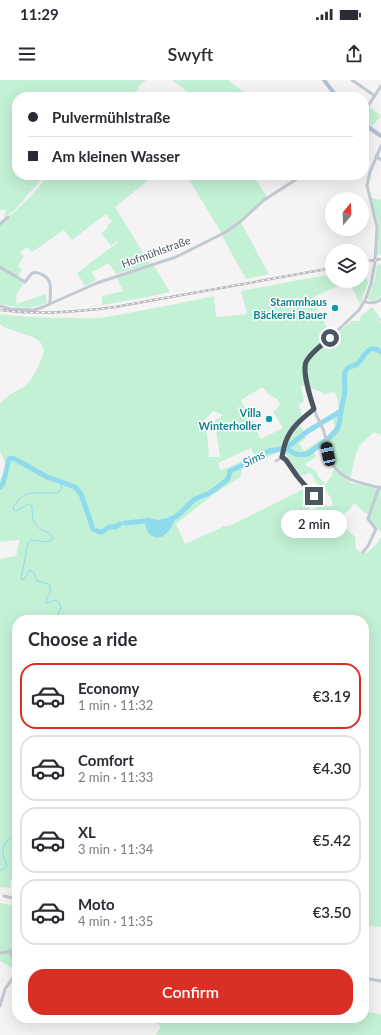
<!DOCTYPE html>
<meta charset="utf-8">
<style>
:root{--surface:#fff;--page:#f2f2f3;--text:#2b2b33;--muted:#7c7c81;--line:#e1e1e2;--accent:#d93025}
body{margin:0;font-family:Lato,sans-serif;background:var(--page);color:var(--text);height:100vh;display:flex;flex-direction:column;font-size:15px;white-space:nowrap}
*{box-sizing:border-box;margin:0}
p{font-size:13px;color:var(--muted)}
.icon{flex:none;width:22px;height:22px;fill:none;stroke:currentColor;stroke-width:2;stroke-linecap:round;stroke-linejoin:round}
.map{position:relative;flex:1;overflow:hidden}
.panel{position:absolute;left:12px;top:535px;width:357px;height:408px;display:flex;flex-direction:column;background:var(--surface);border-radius:16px;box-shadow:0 4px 16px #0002}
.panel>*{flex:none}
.banner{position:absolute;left:12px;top:12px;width:357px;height:88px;border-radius:16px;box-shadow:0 4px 16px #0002;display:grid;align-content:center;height:88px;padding:0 16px;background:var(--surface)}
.needle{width:26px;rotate:19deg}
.fabs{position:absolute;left:325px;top:112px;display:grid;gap:8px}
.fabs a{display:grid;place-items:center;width:44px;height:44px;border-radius:50%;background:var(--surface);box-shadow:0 4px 16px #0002;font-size:20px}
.end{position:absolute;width:18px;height:18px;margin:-9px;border:5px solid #4a5661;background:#fff;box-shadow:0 0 0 2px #fff}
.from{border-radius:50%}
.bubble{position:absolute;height:28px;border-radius:14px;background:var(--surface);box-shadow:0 4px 16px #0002;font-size:13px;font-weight:600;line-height:28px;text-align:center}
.car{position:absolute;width:12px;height:24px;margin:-12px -6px;border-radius:5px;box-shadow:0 0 3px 1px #0007;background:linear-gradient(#222 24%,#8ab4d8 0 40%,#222 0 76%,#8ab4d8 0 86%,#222 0)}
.banner b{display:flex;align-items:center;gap:14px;height:38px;font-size:15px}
.banner b+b{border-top:1px solid var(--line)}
.banner i{width:10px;height:10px;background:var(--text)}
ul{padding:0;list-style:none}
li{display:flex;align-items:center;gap:12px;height:66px;margin:0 8px 6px;padding:0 8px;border:2px solid var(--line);border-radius:16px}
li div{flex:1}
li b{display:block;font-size:15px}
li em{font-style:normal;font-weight:600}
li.selected{border-color:var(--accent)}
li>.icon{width:36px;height:36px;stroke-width:1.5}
h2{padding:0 16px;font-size:18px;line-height:48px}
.primary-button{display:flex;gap:8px;margin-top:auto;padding:8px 16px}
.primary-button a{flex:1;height:46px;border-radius:16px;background:var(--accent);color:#fff;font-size:16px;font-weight:600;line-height:46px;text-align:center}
.status{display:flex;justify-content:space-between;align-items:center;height:28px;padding:0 20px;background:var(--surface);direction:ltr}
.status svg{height:11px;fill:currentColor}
header{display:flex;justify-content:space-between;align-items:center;height:52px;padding:0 16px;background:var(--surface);font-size:18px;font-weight:600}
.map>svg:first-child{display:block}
.green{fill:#c3f1d5;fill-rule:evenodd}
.water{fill:#90daee}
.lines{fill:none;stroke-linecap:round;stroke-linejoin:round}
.stream{stroke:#90daee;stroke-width:1}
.river{stroke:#90daee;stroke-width:5}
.minor{stroke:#c1cad2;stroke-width:3}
.major{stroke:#b3c2d1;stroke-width:4}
.rail-casing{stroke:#b5b8bd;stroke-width:2.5}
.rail{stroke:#fff;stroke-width:1;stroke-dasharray:3;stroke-linecap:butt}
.route{stroke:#4a5661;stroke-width:5}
.culture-dot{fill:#0f9aa8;stroke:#fff;stroke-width:1.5}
.labels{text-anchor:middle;stroke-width:3;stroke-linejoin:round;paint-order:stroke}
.street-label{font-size:11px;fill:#4a5661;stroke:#fff}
.culture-label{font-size:11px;font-weight:bold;fill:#0d838f;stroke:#fff;text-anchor:end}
.water-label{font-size:12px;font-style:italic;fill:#0c7c9b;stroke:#fff}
</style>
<div class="status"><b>11:29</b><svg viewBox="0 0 49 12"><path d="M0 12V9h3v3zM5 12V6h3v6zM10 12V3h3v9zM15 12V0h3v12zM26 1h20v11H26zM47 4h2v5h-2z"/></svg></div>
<header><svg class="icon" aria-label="menu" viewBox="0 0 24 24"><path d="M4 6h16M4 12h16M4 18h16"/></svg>Swyft<svg class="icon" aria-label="share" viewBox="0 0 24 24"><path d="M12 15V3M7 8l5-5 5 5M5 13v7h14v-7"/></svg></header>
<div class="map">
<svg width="381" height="955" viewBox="0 0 381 955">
<rect width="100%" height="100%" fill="#f5f3f3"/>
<g class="green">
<path d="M0 0H146L138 7 139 8 131 17H17V95H45L38 104 26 116 25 119 13 131 4 138 6 130H0Z"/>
<path d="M172 0H228L250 17H194Z"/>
<path d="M369 27 381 36 372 46 364 38V34Z"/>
<path d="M49 95H155L115 127 150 184 116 194 109 183 92 192 96 200 85 206 77 193 118 162 115 157 117 161 111 166 101 153 108 148 107 146 112 142 106 134 72 160 64 150 32 172 27 167 20 172 24 176 18 186 22 189 18 197 0 186V145L32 115Z"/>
<path d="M186 95H253L267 117 238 143 222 154Z"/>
<path d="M371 118 380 120 381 119V174L376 175 378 156V141L371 121Z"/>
<path d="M241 143 269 194 246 199 222 156 233 149Z"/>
<path d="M381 184V216L372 222 368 219 375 200 377 185Z"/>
<path d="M154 186 170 212 147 217 102 225V216L123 211 117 197Z"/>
<path d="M0 188 24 203 17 213 16 224 46 214 47 223 29 228 10 226 0 224Z"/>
<path d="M362 191 366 195 368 203 360 224 349 201H362Z"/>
<path d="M332 194V201H343L342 204 312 218 330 254 305 279 303 288 306 304 301 306 304 322 299 324 302 336 292 346H301L306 358 299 364 304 371 322 359 324 364 314 371 316 377 305 384 306 386 312 388 317 392 318 396 325 404 328 403 327 401 333 395 331 393 335 390 344 398 352 403 375 408 377 410 368 435 354 423 350 429 338 440 355 457 356 469 360 472 367 473 378 462 381 457V847L371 846 364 844V540H17V800L11 799 10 808 0 807V479L16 476 20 460 0 462V401L1 398H3L6 384 0 372V324C6 315 17 311 26 305 34 298 41 281 44 271L41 263 35 258 4 247 0 244V234C24 237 48 238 73 238 81 238 89 239 97 238 109 237 121 234 133 232 160 227 187 222 214 216L216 237 247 234 241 211ZM262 307 268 314 277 319 280 325 273 332 283 348 261 359 241 320ZM213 331 223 335 213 342 216 349 220 377H209L207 354 201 344ZM251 368 254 375 232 386 220 390 218 383ZM281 371C291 377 293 388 301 396L310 393 313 396 314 400 321 407H323L331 418 333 425 328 427 324 423 321 424 312 431 305 423 311 419 309 416 312 414 306 408 229 446H223L220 448 185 464 176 444 214 414 240 397 242 389ZM173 436 171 447 165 456 154 440 163 439Z"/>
<path d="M372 227 381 239V241L378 243H381V355L374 352 360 365 356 373 350 399 338 391 330 377 326 357 335 348 332 335 339 331 338 320 334 312 325 314 321 312 310 308C309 301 305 290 308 283 312 273 342 249 352 241H359L360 237Z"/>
<path d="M380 409H381V452L370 440V437L379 411Z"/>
<path d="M0 823 16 826 17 841V887L12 888 0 881Z"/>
<path d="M369 932 381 934V955H156L161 946 148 938H364V933Z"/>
</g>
<path class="water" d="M173 436 176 437C173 443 170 453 163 456 151 462 142 448 147 437 158 442 163 439 173 436Z"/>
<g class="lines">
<g class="stream">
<path d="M55 540 61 528 59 522 55 520 49 523H46C46 516 53 512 49 504L37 501 34 493 30 490C27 493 26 497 23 500L21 499 28 463 31 460C39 460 46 464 53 459 51 450 38 452 34 442 32 438 32 431 32 426L30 424H28L17 431 14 430 13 427C16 423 21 416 27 414 34 411 54 415 59 412 61 410 62 406 62 403"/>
<path d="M0 791 4 789 7 786C6 782 3 778 3 774 2 764 9 757 17 755"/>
</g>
<g class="river">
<path d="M286 368 308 351 341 331"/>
<path d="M0 407 3 404 9 379 12 378 17 380 47 397 75 407 81 414 93 449 100 452H102L109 447H115L120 444"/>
<path d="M171 439C181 436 187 425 195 419 199 417 203 416 207 414 215 411 221 404 228 399L230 391 250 382 269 371 286 368C294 374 297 376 308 374 316 367 334 357 338 347 340 343 340 337 341 332 342 324 345 316 345 307 345 302 343 297 345 292 347 286 353 287 357 284 365 278 367 262 381 272"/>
<path d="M125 443 146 441 151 442"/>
</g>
<g class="minor">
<path d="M352 0 375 16"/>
<path d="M364 32 381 6"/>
<path d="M381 66 370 92 367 105 377 147 375 182 371 204 366 218 359 230 312 275C307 280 305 283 305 290 307 303 309 317 314 329 316 336 320 342 323 349 326 356 326 365 328 373 335 400 357 402 381 408"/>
<path d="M376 76 381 80"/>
<path d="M0 144 8 137"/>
<path d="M0 187 25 202 32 193C39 191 49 197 50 204 51 210 50 217 50 224"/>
<path d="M364 222C371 223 376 224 381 219"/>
<path d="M0 226 10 229 34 230 43 227 97 203 176 177 226 152 240 142 264 120 303 95"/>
<path d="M282 377 286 380 297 396 315 416"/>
<path d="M276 381C285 377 283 368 286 359 292 346 303 338 314 329"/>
<path d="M363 472 368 466 375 451 376 449 368 439 379 407"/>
<path d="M4 816 17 819"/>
<path d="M10 872 17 886"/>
<path d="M0 873 17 870"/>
<path d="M364 898 381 901"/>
<path d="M0 926 5 909 15 895 17 888"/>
</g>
<g class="major">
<path d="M324 0 337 17"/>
<path d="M364 44 381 56"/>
</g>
<g class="rail-casing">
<g id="rail">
<path d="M362 182 381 179"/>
<path d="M0 230C39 235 76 232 115 227L332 188"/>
</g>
</g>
<use href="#rail" class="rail"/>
</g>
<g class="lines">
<path class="route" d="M314 416 297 396 286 380 282 377C283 372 284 366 286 361 291 347 303 338 314 329 311 320 302 291 306 282 310 273 322 265 330 258"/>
</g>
<g class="culture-dot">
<circle cx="335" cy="228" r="4"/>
<circle cx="269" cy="339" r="4"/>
</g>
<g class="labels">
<g class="street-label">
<text transform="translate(156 172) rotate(-20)" y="4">Hofmühlstraße</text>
</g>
<g class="culture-label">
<text x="327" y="226">Stammhaus<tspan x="327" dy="13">Bäckerei Bauer</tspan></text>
<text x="261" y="337">Villa<tspan x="261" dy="13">Winterholler</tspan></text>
</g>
<g class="water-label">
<text transform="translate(254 379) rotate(-27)" y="4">Sims</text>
</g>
</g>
</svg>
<div class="fabs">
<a><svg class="needle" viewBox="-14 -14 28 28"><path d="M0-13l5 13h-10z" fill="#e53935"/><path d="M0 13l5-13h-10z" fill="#7c7c81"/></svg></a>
<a><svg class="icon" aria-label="layers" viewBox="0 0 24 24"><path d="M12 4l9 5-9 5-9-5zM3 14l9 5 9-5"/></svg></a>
</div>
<i class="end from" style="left:330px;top:258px"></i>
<i class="end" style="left:314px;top:416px"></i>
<div class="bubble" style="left:281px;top:430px;width:66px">2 min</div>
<i class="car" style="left:328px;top:374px;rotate:348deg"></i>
<div class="banner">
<b><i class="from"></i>Pulvermühlstraße</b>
<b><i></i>Am kleinen Wasser</b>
</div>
<section class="panel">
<h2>Choose a ride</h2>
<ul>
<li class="selected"><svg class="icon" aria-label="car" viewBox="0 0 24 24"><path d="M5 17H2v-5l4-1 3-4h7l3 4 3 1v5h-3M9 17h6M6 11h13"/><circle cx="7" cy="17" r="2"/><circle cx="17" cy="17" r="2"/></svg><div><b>Economy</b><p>1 min · 11:32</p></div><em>€3.19</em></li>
<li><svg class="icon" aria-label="car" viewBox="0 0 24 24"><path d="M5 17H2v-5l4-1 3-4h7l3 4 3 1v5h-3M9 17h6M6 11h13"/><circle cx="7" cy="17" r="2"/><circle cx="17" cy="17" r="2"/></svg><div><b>Comfort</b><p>2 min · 11:33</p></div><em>€4.30</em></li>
<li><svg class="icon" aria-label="car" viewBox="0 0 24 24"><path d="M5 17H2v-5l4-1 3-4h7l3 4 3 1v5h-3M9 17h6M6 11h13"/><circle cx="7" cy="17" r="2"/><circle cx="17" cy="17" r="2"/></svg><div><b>XL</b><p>3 min · 11:34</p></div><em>€5.42</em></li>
<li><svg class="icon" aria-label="car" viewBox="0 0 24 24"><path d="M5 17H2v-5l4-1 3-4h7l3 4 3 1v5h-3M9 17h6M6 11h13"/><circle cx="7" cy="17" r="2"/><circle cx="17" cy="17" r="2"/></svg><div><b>Moto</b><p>4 min · 11:35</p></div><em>€3.50</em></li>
</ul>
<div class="primary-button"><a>Confirm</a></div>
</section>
</div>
